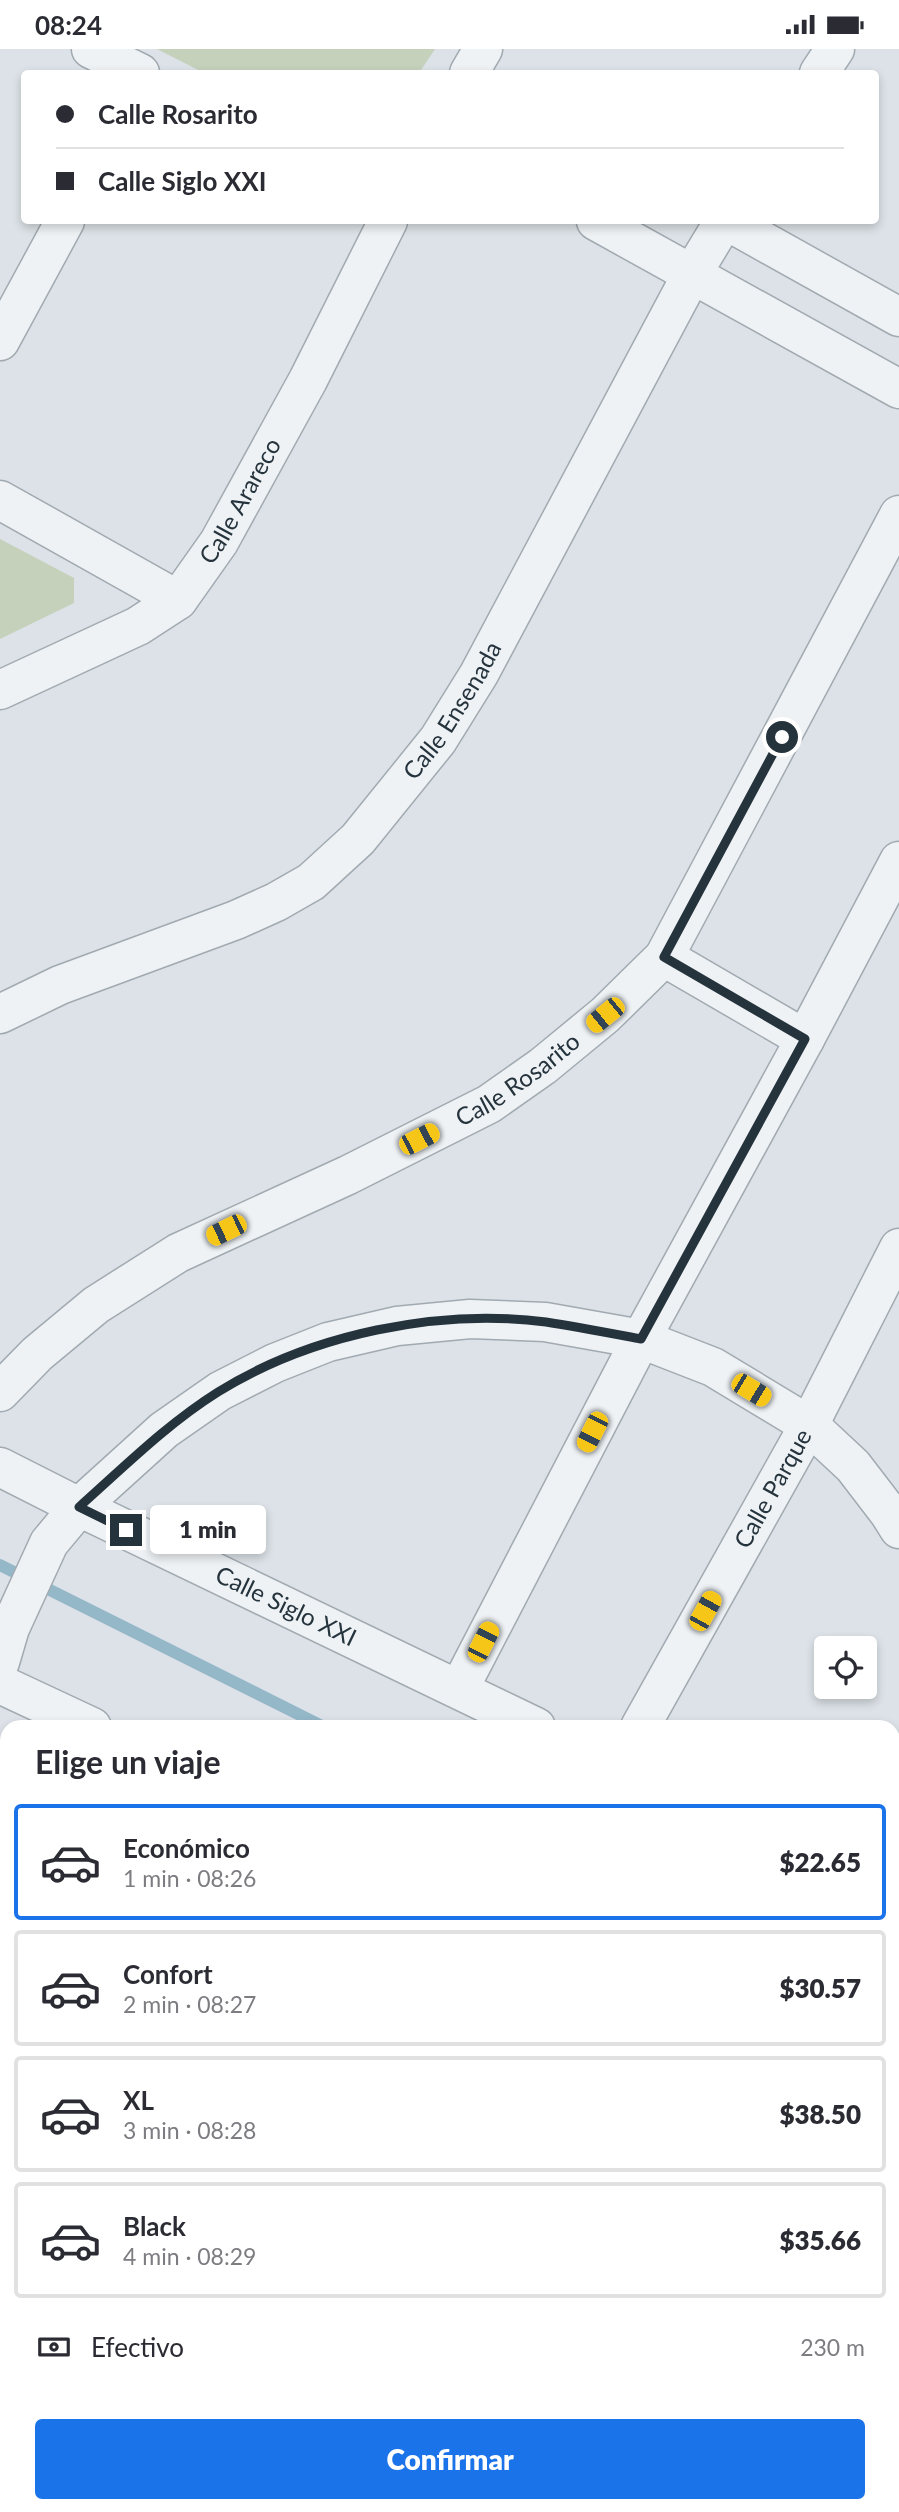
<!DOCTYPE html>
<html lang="es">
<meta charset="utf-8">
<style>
:root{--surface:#fff;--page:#f7f7f7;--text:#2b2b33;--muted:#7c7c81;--line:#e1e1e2;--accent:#1a73e8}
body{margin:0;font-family:Lato,sans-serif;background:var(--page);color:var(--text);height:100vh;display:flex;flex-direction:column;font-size:26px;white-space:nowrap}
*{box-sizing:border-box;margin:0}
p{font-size:23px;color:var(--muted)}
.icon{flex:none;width:38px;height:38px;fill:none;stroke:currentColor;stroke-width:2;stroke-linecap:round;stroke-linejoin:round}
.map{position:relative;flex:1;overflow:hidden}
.sheet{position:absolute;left:0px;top:1671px;width:900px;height:793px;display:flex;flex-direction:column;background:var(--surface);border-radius:21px 21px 0 0;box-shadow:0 4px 10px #0003}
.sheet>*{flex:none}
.top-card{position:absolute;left:21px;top:21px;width:858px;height:154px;border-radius:7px;box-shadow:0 4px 10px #0003;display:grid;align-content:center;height:154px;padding:0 35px;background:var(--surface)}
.tools{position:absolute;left:814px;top:1587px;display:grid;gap:14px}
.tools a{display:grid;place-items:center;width:63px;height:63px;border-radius:7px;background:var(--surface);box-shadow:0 4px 10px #0003;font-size:35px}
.end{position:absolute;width:32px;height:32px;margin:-16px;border:9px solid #25333d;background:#fff;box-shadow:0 0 0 4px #fff}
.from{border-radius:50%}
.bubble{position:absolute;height:49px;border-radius:7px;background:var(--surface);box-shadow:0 4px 10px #0003;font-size:23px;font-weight:800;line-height:49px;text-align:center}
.car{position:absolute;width:21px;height:42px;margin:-21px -10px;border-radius:9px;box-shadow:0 0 5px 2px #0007;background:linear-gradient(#f5c518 24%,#345 0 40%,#f5c518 0 76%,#345 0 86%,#f5c518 0)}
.top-card b{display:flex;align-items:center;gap:24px;height:66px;font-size:26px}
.top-card b+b{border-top:2px solid var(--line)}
.top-card i{width:18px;height:18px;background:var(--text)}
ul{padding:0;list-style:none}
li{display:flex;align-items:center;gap:21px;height:116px;margin:0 14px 10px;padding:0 21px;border:4px solid var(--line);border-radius:7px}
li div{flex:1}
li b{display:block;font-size:26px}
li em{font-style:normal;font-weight:800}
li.on{border-color:var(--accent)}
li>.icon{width:63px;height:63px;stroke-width:1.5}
h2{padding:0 35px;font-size:32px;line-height:84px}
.pay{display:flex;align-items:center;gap:18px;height:77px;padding:0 35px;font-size:26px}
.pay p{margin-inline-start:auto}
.button{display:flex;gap:14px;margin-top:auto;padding:14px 35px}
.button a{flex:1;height:80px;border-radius:7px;background:var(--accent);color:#fff;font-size:28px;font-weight:800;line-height:80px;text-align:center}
.status{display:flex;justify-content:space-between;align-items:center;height:49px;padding:0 35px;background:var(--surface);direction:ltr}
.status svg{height:19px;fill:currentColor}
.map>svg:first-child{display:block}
.green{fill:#c6d1bc}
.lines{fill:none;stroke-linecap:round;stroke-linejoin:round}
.stream{stroke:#95b8c9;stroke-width:12}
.minor-casing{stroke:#a1aab1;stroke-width:41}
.minor{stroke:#eef2f5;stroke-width:38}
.route{stroke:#25333d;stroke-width:9}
.labels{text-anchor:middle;stroke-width:5;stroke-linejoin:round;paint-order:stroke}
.street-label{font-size:24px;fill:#25333d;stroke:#ebf1f4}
</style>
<div class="status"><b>08:24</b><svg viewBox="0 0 49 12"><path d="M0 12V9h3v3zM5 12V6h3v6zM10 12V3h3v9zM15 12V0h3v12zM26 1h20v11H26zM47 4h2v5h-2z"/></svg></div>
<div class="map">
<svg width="899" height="2463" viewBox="0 0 899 2463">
<rect width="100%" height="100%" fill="#dce2e7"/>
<g class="green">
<path d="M157 0H435L419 24H204Z"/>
<path d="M0 490 74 529V554L0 590Z"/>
<path d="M0 2147 7 2150V2457H769L784 2463H0Z"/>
</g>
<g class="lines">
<g class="stream">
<path d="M0 1516 324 1678"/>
<path d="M892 1963 899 1966"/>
</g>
<g class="minor-casing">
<g id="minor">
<path d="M91 0 140 24"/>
<path d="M469 24 483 0"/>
<path d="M819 24 835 0"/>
<path d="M596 172 899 340"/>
<path d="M727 172 899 268"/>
<path d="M0 292 65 172"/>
<path d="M0 451 178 551"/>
<path id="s1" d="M0 641 138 577 178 551 219 493 308 331 388 172"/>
<path d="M664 908 805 990"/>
<path id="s2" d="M0 965 60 936 236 871 276 853 311 833 358 790 438 691 479 625 692 225 724 172"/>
<path id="s3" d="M0 1343 37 1305 96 1256 178 1204 348 1126 489 1055 543 1017 605 966 664 908 899 466"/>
<path id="s4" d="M0 1418 79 1458 536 1678"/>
<path d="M0 1613 10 1579 49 1494 79 1458 164 1381 220 1342 275 1314 328 1293 397 1277 470 1270 545 1273 641 1290 713 1318 809 1376 853 1417 889 1464 899 1480"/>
<path d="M0 1635 92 1678"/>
<path d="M459 1640 641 1290 805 990 899 812"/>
<path id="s5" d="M640 1678 809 1376 899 1199"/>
<path d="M892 1854 899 1857"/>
<path d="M0 1857 7 1883"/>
<path d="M0 2096 7 2099"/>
<path d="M892 2127 899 2130"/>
<path d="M892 2445 899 2448"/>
</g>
</g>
<use href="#minor" class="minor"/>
</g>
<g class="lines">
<path class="route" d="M126 1481 79 1458C124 1418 167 1375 218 1343 311 1285 439 1259 546 1273 578 1278 609 1284 641 1290L805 990 664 908 782 688"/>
</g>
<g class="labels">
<g class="street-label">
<text dy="8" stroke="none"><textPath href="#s1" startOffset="317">Calle Arareco</textPath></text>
<text dy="8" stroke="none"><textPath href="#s2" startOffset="562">Calle Ensenada</textPath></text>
<text dy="8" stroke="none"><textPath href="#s3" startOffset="609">Calle Rosarito</textPath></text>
<text dy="8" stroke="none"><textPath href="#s5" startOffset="273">Calle Parque</textPath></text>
<text dy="8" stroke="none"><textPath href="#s4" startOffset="318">Calle Siglo XXI</textPath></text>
</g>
</g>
</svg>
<div class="tools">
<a><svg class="icon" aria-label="locate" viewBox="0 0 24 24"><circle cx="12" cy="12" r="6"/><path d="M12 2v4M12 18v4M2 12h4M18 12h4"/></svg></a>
</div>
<i class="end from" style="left:782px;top:688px"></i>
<i class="end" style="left:126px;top:1481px"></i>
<div class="bubble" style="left:150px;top:1456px;width:116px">1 min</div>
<i class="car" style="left:605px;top:966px;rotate:231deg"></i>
<i class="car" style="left:419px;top:1090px;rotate:63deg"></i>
<i class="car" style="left:226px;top:1181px;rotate:244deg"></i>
<i class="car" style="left:751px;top:1341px;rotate:121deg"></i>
<i class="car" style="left:592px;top:1383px;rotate:207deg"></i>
<i class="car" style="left:705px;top:1562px;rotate:29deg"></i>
<i class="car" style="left:483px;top:1593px;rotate:27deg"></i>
<div class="top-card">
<b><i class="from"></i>Calle Rosarito</b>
<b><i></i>Calle Siglo XXI</b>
</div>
<section class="sheet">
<h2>Elige un viaje</h2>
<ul>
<li class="on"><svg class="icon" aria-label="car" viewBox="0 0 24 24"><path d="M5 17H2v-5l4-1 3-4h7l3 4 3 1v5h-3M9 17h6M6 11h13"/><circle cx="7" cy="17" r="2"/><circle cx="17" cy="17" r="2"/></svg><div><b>Económico</b><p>1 min · 08:26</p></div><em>$22.65</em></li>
<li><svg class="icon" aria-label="car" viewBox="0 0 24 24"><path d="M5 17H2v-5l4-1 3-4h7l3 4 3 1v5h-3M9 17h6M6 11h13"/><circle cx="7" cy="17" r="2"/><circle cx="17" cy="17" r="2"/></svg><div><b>Confort</b><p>2 min · 08:27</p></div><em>$30.57</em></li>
<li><svg class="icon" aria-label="car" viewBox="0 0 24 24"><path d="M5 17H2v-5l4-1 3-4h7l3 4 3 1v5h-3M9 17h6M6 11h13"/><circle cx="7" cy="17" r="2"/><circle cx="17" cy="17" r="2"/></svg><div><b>XL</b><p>3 min · 08:28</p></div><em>$38.50</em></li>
<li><svg class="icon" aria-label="car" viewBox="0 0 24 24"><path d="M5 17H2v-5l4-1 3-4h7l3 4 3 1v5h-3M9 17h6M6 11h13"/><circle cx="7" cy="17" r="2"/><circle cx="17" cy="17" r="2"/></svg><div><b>Black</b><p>4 min · 08:29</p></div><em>$35.66</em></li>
</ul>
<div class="pay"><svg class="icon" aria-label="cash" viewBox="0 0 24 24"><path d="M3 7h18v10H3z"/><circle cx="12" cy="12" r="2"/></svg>Efectivo<p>230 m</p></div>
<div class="button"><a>Confirmar</a></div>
</section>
</div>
